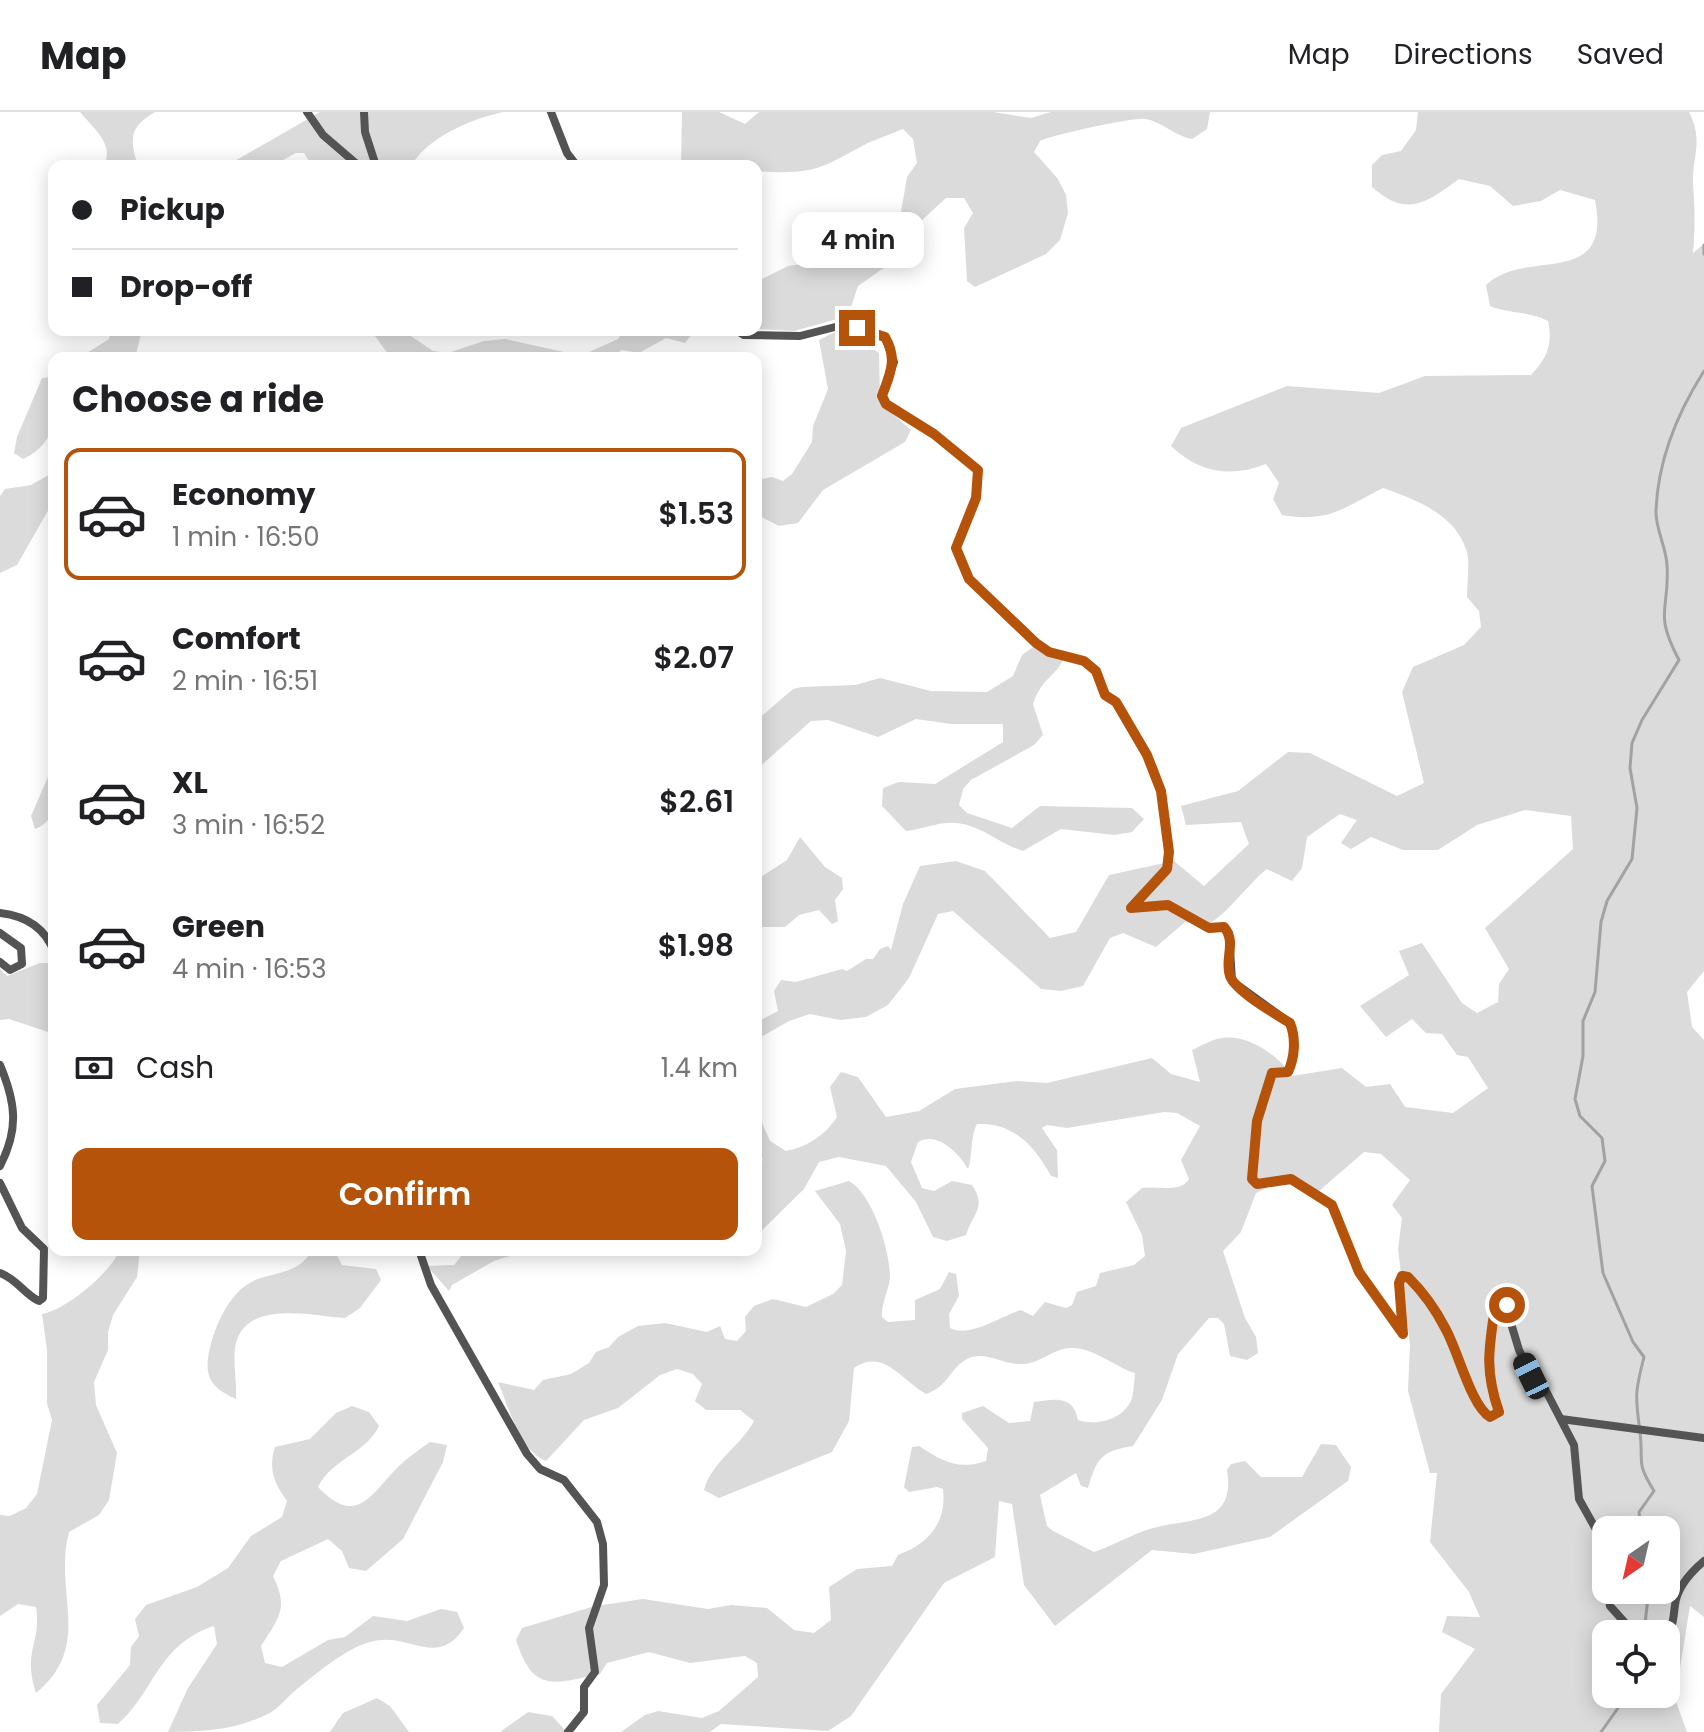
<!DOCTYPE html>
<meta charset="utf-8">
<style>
:root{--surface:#fff;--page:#f6f6f6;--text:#202124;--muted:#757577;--line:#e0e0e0;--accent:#b45309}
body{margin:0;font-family:Poppins,sans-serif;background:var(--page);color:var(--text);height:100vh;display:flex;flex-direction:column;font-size:30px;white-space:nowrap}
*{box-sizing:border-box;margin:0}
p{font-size:26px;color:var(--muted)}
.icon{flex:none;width:44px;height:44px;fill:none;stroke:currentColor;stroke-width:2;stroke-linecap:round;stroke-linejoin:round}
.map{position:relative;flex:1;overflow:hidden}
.side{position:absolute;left:48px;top:240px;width:714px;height:904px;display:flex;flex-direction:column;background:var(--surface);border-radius:16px;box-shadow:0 4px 20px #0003}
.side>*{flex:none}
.hud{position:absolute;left:48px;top:48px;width:714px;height:176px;border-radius:16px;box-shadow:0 4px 20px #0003;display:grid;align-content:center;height:176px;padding:0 24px;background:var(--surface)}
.needle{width:52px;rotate:214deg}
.tools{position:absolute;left:1592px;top:1404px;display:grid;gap:16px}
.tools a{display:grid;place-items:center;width:88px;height:88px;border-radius:16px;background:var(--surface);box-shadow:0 4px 20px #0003;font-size:40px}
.end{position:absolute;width:36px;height:36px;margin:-18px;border:10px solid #b45309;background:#fff;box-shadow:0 0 0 4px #fff}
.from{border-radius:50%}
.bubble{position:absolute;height:56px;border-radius:16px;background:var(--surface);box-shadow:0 4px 20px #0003;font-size:26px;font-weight:600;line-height:56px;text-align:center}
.car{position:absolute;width:24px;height:48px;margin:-24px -12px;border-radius:10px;box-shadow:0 0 6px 2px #0007;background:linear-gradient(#222 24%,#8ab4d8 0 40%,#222 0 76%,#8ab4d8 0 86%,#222 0)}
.hud b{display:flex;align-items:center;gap:28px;height:76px;font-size:30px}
.hud b+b{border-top:2px solid var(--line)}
.hud i{width:20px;height:20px;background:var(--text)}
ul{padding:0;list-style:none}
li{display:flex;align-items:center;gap:24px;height:132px;margin:0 16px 12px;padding:0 8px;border:4px solid transparent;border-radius:16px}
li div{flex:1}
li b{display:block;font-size:30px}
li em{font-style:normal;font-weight:600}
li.selected{border-color:var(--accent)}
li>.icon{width:72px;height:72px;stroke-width:1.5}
h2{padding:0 24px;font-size:36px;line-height:96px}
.pay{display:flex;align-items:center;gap:20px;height:88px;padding:0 24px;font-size:30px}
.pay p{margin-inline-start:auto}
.action{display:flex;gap:16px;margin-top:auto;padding:16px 24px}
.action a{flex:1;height:92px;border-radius:16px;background:var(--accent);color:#fff;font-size:32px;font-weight:600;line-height:92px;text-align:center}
header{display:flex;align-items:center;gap:48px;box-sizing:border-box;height:112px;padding:0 40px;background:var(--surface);border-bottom:2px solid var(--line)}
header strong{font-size:38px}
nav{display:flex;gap:44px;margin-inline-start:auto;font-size:28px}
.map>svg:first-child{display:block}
.green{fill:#dbdbdb;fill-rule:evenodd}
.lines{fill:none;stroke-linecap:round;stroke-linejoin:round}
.stream{stroke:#a2a2a2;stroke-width:3}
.street{stroke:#545454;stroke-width:8}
.route{stroke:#b45309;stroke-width:10}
</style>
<header>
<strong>Map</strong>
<nav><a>Map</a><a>Directions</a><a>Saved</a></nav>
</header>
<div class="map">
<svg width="1704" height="1620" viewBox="0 0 1704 1620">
<rect width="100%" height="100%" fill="#fff"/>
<g class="green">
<path d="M80 0H155C130 15 129 25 138 54H104C115 32 93 16 80 0Z"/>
<path d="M320 0H503C471 7 428 25 411 54H312L304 41H296L272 54H226Z"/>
<path d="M682 0H719L745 12 759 0H993L1031 6 1051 0H1210L1207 17 1192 27C1175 24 1162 10 1146 7 1133 5 1053 23 1040 29L1034 40 1058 67 1066 83 1068 101 1060 128 1046 142 975 175 967 169 964 116 973 101 964 86H946L920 110 888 153 858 174 848 204 794 219 756 217V170L788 154 833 148 890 114 901 100 907 65 917 51 913 27 903 17C892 22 879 26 868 31 819 57 815 63 756 59V54H681Z"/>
<path d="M1418 0H1689C1704 30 1692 42 1693 73 1695 96 1695 118 1693 141L1704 132V859L1687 880 1692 915 1704 928V1505L1690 1494 1675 1587 1687 1620H1439L1441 1582 1475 1537 1442 1520 1447 1504 1480 1505 1469 1480 1430 1430 1437 1361H1430L1408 1279 1410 1233 1398 1137 1402 1106 1392 1093 1410 1068 1381 1042 1364 1040 1319 1079 1290 1065 1256 1081 1241 1120 1223 1139 1245 1206 1256 1225 1258 1241 1247 1248 1230 1244 1224 1212 1218 1206H1209L1178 1242 1162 1288 1133 1334C1101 1339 1097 1346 1088 1376L1081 1374 1076 1361 1040 1383 1047 1414 1053 1419 1094 1440C1114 1433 1132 1422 1153 1416 1192 1406 1236 1413 1227 1358L1231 1352 1245 1349 1261 1365H1302L1321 1332 1336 1333 1351 1355 1348 1369 1270 1425 1194 1442 1152 1438 1055 1514 1024 1473 1012 1392 999 1389 995 1445 944 1471 851 1604 828 1619 721 1612 710 1620H621L645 1603 658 1599 702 1606 719 1599 758 1565 757 1551 745 1544 690 1551 649 1540 607 1551 600 1562C553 1572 533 1581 516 1528L522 1516 595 1494 643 1487 708 1497 731 1493 767 1496 794 1518 814 1521 831 1508 829 1475 857 1457 892 1454 898 1443C928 1432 947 1411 943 1377L937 1375 909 1380 904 1375 912 1335 919 1334C941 1348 957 1359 986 1349L988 1336 962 1307V1301L983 1294 1009 1311 1030 1309 1034 1290C1056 1287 1073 1283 1078 1308 1096 1314 1122 1308 1131 1289 1134 1281 1134 1269 1135 1261 1115 1255 1094 1236 1072 1236 1054 1235 1040 1253 1020 1252 1001 1252 985 1238 967 1247 949 1257 949 1274 926 1282 901 1268 884 1236 854 1256L849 1309 832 1340 719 1386 704 1378C712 1349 740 1335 754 1309L740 1298H706L695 1289 702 1272 693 1262 677 1257 660 1263 618 1296 584 1308 546 1349C520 1340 508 1293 498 1270L534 1278 543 1268 571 1262 589 1251 596 1240 609 1235 618 1225 638 1214 665 1211 707 1220 720 1214 725 1227 737 1229 746 1219 745 1205 754 1194 773 1187 806 1195 833 1182 842 1173 846 1139 840 1112 815 1079 849 1069C872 1082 889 1135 890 1163 890 1177 881 1190 882 1205L888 1210 915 1208V1188L940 1177 949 1160 956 1162 959 1184 949 1202 950 1216C970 1226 1001 1204 1021 1198L1033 1204 1045 1190 1066 1196 1072 1193 1077 1180 1096 1174 1100 1161 1134 1153 1145 1144 1142 1123 1126 1090 1142 1076C1157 1074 1181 1081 1189 1067L1181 1048 1200 1014 1177 1001 1164 1000 1067 1016 1047 1013 1042 1016 1057 1038 1058 1066 1051 1064C1035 1035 1014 1010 977 1012 970 1024 973 1043 968 1057 959 1041 937 1019 918 1030L911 1050 922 1076 934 1079 952 1069 972 1073C987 1096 973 1100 966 1123L947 1129 933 1125 916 1090 886 1054 839 1045 819 1050 804 1077 756 1124V1056L763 1048 756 1032V997L770 1029 786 1039C809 1034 824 1024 837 1005L830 975 841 960 858 965 886 1005 919 999 955 977 1017 969 1047 971 1152 946 1171 962 1200 970 1192 938C1201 934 1212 927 1222 926 1248 922 1278 943 1292 964L1342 956 1366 975 1390 972 1405 995 1453 1001 1488 976 1468 945 1457 943 1442 922 1426 921 1412 907 1386 925 1360 894 1409 863 1399 839 1422 831 1462 891 1477 901 1498 890 1499 872 1509 857 1485 816 1573 737 1571 704 1525 698 1477 713 1438 738H1403L1371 725 1351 737 1341 731 1357 708 1340 702 1307 725 1302 756 1292 769 1267 757C1250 769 1221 811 1204 813 1198 814 1191 811 1185 810L1156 835 1123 821 1110 826 1083 874 1061 879 1041 877 953 799 938 802 909 866 888 893 866 905 840 908 810 902 789 909 756 928V903L759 909 778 899 774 879 781 868 796 870 842 857 847 859 866 847H873L880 837 888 834 891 838 903 792 920 754 956 749 985 759 1050 826 1076 820 1109 763 1174 749 1204 774 1249 732 1241 710 1186 713 1181 694 1238 679 1288 640 1310 641 1397 684 1424 671 1402 580 1413 555 1464 533 1481 515 1479 499 1467 485C1467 471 1470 453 1467 440 1456 402 1416 388 1383 376 1343 396 1329 411 1282 403L1273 387 1279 371 1266 352C1231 366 1199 361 1171 334L1181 316 1287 274 1379 281 1425 264 1531 263C1547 246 1553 233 1548 209 1529 199 1510 202 1490 194L1486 173C1524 135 1613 179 1595 88L1560 78 1541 89 1513 94 1490 74 1459 67C1426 91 1407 106 1372 75V53L1382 43 1401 39 1416 18ZM1606 1418H1666V1478H1606ZM1606 1522H1666V1582H1606Z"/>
<path d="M111 218H142L135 246H79L109 227Z"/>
<path d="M364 218H402L433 239 448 241 484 229 505 227 573 242 589 240 618 227 624 218H695L685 231 666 226 639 241 622 238 608 246H391L375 224Z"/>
<path d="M835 220 855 224 879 241 880 286 887 297 911 318 905 330 823 378 798 411 779 414 756 402V368L772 365 783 369 792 362 812 330 813 314 828 277 819 228Z"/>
<path d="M54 265C54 300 60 330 23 347L14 341 17 325 42 266Z"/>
<path d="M54 360V388L17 453 0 461V384L5 377 31 373Z"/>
<path d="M1036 533 1064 546C1055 566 1042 565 1033 592L1043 623 1034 633 971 668 963 677 959 693 967 701 1012 716 1040 694 1132 696 1144 707 1132 720 1114 723 1061 717 1023 739C1000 732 982 714 957 711 940 709 923 717 906 719L882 694 883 676 899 670 935 672 1003 630V612H951L916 607 878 625 828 608 811 609 756 658V609L793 577 802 575 855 573 880 566 931 579 987 580 1013 564 1022 543Z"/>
<path d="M54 651C54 676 63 707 35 717L31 704Z"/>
<path d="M800 725 825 755 842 766 843 777 835 788 838 809 832 812 819 798 799 803 785 815H756V768L787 748Z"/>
<path d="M40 851H54V922L9 907 0 908V857L7 864Z"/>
<path d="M120 1138H140L137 1165 113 1203 108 1220V1238L94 1270 96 1293 117 1341 109 1388 99 1403 69 1420C53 1481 94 1533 36 1581 22 1538 42 1531 36 1495L18 1492 0 1504V1403L10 1404 26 1396 37 1382 52 1308 47 1291V1238L42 1202C66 1198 110 1161 120 1138Z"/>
<path d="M313 1138H334L342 1153 376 1157 381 1168 360 1196 345 1206C312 1204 243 1186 235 1236 233 1253 237 1270 236 1287 216 1278 205 1269 208 1246 212 1218 230 1174 261 1166 284 1159 298 1160 313 1138Z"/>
<path d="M466 1138H530L494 1149 452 1173 449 1179 427 1154 454 1153Z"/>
<path d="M352 1294 369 1300 379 1314C365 1342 332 1347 318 1375 357 1416 371 1382 399 1354 408 1345 419 1338 430 1330L447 1333 443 1350 403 1427 366 1459 349 1456 342 1439 328 1427 281 1449 273 1464C289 1497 279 1505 261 1534L265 1551 282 1555 328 1528 345 1525 373 1504 407 1509 441 1497 457 1500 464 1516C436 1558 408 1518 370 1530 345 1537 317 1561 297 1577 288 1584 280 1595 270 1601 237 1618 204 1620 168 1620L188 1576 217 1532 214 1514C157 1533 156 1578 118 1612L100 1611 97 1593 130 1553 131 1535 139 1524 135 1507 146 1493 197 1475 228 1456 251 1424 282 1405 287 1389C274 1371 268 1357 275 1335L310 1327 336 1301Z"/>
<path d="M377 1586 390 1594 409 1620H330L343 1601Z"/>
<path d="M528 1600 552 1604 567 1620H500Z"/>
</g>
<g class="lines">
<g class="stream">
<path d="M1704 133V142"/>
<path d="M1641 1418 1639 1400 1654 1379C1635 1348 1644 1352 1640 1320 1635 1284 1635 1280 1644 1245L1633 1230 1603 1161 1592 1074 1605 1049 1602 1026 1580 1004 1575 987 1583 944V909L1595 880 1601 810 1607 789 1632 747 1637 696 1630 656 1632 631 1642 608 1679 548C1653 499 1670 499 1667 453 1666 434 1655 416 1656 398 1658 348 1678 300 1704 259"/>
<path d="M1639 1522 1645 1511 1649 1478"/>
<path d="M1601 1620 1628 1582"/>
</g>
<g class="street">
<path d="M307 0 323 23 359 54"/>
<path d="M364 0 365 20 376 54"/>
<path d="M551 0 567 41 577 54"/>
<path d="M736 218 744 223 800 224 839 214 885 225 894 250 882 284 886 292 934 322 978 358 976 386 956 436 969 467 1036 531 1049 540 1084 549 1096 559 1105 583 1116 590 1147 643 1161 679 1169 740 1167 757 1131 796 1168 793 1209 816 1224 815 1229 821 1232 869 1290 911C1296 926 1295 945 1288 960L1272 961 1257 1009 1252 1067 1257 1072 1291 1067 1332 1093 1359 1160 1403 1222 1399 1171 1402 1164 1408 1165C1422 1180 1436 1198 1446 1216 1457 1238 1472 1295 1490 1305L1499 1300C1483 1257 1489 1234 1496 1189L1500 1184 1504 1188 1519 1238 1531 1264 1546 1279 1574 1333 1579 1387 1598 1421 1610 1494 1635 1522"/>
<path d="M0 801C26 804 45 815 54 840"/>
<path d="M0 821 21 836 22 852 10 858 0 850"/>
<path d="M0 953C16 991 19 1017 0 1054"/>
<path d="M0 1071 22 1116 44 1137 43 1186 39 1189C24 1182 17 1167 0 1161"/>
<path d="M419 1138 431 1173 527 1342 540 1357 564 1368 597 1410 603 1432 604 1473 589 1516 595 1560 584 1575V1600L568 1620"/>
<path d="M1561 1307 1704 1326"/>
<path d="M1666 1524C1674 1512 1673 1507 1675 1493 1677 1475 1691 1460 1704 1449"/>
</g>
</g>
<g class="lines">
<path class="route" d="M857 216 885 225C898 247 890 262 882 284L886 292 934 322 978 358 976 386 956 436 969 467 1036 531 1049 540 1084 549 1096 559 1105 583 1116 590 1147 643 1161 679 1169 740 1167 757 1131 796 1168 793 1209 816 1224 815C1237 830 1224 848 1230 864 1235 879 1276 902 1290 911 1296 926 1295 945 1288 960L1272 961 1257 1009 1252 1067 1257 1072 1291 1067 1332 1093 1359 1160 1403 1222 1399 1171 1402 1164 1408 1165C1422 1179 1436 1198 1445 1216 1458 1238 1471 1294 1490 1305L1499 1300C1484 1257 1489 1235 1496 1189L1500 1184 1507 1193"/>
</g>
</svg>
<div class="tools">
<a><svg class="needle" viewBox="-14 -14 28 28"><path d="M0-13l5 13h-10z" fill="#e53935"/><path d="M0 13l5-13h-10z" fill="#757577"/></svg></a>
<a><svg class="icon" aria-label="locate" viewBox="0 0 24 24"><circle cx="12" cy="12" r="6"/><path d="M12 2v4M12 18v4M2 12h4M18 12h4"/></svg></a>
</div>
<i class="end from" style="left:1507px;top:1193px"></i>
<i class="end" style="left:857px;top:216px"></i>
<div class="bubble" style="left:792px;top:100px;width:132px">4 min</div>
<i class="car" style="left:1531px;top:1264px;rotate:334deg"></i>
<div class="hud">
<b><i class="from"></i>Pickup</b>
<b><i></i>Drop-off</b>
</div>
<section class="side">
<h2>Choose a ride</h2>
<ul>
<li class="selected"><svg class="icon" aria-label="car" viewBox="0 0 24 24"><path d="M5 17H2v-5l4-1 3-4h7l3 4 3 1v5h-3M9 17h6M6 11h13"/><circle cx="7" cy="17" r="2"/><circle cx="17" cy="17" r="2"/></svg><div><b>Economy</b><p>1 min · 16:50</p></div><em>$1.53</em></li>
<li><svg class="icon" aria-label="car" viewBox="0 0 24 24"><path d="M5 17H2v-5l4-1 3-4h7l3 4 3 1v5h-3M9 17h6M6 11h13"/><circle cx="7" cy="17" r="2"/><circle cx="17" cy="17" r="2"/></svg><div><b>Comfort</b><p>2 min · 16:51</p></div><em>$2.07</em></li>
<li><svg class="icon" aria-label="car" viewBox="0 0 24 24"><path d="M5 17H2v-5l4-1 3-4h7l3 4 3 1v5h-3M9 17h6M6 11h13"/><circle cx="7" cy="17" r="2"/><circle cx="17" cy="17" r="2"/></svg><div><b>XL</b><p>3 min · 16:52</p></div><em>$2.61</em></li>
<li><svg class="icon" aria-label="car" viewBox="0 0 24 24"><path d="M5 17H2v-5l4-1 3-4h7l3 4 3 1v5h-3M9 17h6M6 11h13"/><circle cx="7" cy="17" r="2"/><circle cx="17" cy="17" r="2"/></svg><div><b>Green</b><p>4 min · 16:53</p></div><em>$1.98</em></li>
</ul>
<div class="pay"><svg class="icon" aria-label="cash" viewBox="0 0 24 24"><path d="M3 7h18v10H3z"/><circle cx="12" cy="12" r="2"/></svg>Cash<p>1.4 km</p></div>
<div class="action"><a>Confirm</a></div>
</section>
</div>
